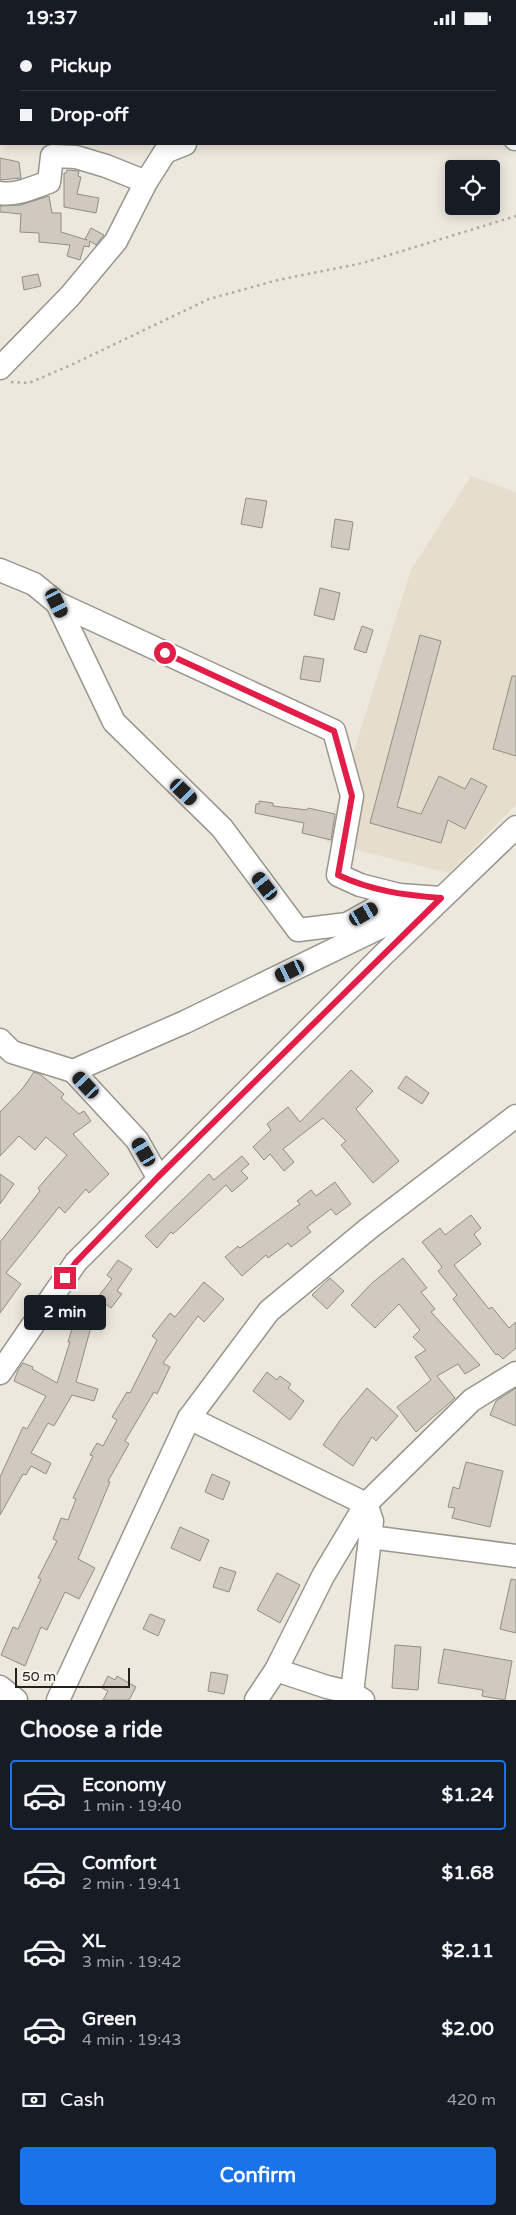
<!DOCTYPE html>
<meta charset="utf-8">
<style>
:root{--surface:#171b24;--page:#20242c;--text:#f1f3f6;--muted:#9ea1a6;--line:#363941;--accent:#1a73e8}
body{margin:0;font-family:"Varela Round",sans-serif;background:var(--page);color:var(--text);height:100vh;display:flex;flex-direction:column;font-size:19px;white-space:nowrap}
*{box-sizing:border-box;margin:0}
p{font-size:16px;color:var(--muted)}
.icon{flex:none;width:28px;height:28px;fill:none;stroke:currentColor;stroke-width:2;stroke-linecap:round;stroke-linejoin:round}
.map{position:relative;height:1665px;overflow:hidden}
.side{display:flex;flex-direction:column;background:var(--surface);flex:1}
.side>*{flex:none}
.guide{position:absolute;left:0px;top:0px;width:516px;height:110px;box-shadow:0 2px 12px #0003;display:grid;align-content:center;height:110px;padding:0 20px;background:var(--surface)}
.controls{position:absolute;left:445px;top:125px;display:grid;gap:10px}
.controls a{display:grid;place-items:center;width:55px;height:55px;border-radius:5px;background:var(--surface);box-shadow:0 2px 12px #0003;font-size:25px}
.scale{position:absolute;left:15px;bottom:12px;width:115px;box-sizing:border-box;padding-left:5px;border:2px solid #24221e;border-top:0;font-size:14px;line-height:18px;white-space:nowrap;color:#24221e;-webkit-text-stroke:4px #faf5ec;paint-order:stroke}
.end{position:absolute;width:22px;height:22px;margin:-11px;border:6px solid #e11d48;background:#fff;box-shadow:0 0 0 2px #fff}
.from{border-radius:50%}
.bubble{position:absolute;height:35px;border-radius:5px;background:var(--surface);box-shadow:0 2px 12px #0003;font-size:16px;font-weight:700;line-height:35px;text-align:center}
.car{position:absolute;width:15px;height:30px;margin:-15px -8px;border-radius:6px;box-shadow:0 0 4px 1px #0007;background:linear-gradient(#222 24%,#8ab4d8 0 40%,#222 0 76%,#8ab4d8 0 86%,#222 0)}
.guide b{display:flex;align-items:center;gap:18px;height:48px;font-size:19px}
.guide b+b{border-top:1px solid var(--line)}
.guide i{width:12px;height:12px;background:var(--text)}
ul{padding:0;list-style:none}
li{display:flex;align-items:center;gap:15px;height:70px;margin:0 10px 8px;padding:0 10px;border:2px solid transparent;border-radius:5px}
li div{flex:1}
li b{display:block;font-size:19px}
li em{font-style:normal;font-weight:700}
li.current{border-color:var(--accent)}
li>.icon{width:45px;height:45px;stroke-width:1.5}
h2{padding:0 20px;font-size:22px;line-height:60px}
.pay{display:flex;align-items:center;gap:12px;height:55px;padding:0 20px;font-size:19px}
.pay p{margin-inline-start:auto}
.primary-button{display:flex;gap:10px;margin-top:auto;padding:10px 20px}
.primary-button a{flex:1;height:58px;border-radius:5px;background:var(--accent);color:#fff;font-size:20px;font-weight:700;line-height:58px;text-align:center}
.status{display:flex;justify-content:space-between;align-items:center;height:35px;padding:0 25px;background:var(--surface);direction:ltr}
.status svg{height:14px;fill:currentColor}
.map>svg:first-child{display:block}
.built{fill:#e6ddcd}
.building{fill:#cfc9c0;stroke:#928e85}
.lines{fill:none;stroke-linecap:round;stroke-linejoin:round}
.minor-casing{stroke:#9a968d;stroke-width:25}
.path{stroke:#b0aca4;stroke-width:2.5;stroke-dasharray:2.5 4;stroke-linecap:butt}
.minor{stroke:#fff;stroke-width:22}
.route{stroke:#e11d48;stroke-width:6}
</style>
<div class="status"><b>19:37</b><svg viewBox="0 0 49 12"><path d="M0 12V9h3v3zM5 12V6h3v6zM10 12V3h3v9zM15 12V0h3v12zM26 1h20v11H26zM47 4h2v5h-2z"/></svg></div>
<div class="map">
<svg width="516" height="1665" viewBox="0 0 516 1665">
<rect width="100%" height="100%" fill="#ede8de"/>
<path class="built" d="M471 441 516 457V770L449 838 325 807 411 535Z"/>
<g class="building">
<path d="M0 123 19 127 21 143 0 145Z"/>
<path d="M67 135 79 136 78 141 81 142 77 159 99 163 96 178 64 172V138H66Z"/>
<path d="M49 161 52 178H61V197L87 205 85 204 91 193 104 200 96 210 90 206 89 212 84 211 80 225 67 221 70 210 39 207V198L20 197 21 179 0 177V171L21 170Z"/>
<path d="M38 239 41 251 24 255 22 242Z"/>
<path d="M246 463 267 466 262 493 241 489Z"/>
<path d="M335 484 353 487 349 515 331 512Z"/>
<path d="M320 553 340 558 334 585 314 580Z"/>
<path d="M362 591 373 595 366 618 354 614Z"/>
<path d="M420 600 441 606 397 772 421 779 439 741 465 754 471 743 487 751 465 794 448 785 441 808 370 788Z"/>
<path d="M304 621 324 624 320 647 300 644Z"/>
<path d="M512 641H516V721L493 714Z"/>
<path d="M259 766 273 768V771L307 775 308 773 335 779 331 805 302 798 304 788 255 778 256 769H259Z"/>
<path d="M351 1035 373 1056 356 1074 399 1126 373 1148 341 1110 346 1106 323 1083 283 1114 294 1127 284 1136 270 1119 264 1125 253 1112 271 1095 267 1089 288 1072 300 1087Z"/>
<path d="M34 1037 41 1040 64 1059 61 1063 79 1079 84 1076 91 1086 73 1099 109 1139 89 1158 86 1154 65 1178 59 1172 6 1238 21 1249 0 1278V1207L40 1156 38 1153 67 1120 46 1102 35 1115 19 1101 0 1121V1077L23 1053Z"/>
<path d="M406 1041 429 1058 422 1069 398 1053Z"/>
<path d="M242 1121 249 1129 241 1136 248 1143 232 1157 226 1150 173 1199 171 1197 157 1213 145 1201 209 1139 214 1145Z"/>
<path d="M0 1139 14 1149 0 1169Z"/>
<path d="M335 1147 351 1169 336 1180 331 1174 307 1192 311 1197 291 1212 288 1208 268 1223 266 1220 242 1241 225 1222 238 1211 240 1213 300 1169 297 1166 311 1155 316 1161Z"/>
<path d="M471 1180 481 1193 474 1199 481 1209 454 1230 489 1274 492 1272 509 1293 516 1287V1313L503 1324 498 1319 496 1320 453 1264 457 1260 438 1236 442 1232 422 1207 440 1193 445 1200Z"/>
<path d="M403 1223 427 1253 421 1257 435 1274 431 1277 480 1330 465 1339 458 1329 437 1341 455 1363 416 1397 397 1372 431 1345 415 1322 426 1315 413 1302 420 1295 399 1269 375 1293 351 1270 372 1248Z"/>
<path d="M118 1225 132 1234 117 1256 122 1259 111 1273 97 1263 112 1244 107 1240Z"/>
<path d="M330 1243 344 1256 327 1274 312 1260Z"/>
<path d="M204 1247 224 1264 204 1287 198 1281 163 1328 170 1332 157 1359 154 1357 125 1406 129 1409 108 1446 110 1447 78 1524 95 1533 79 1564 65 1557 47 1595 41 1592 25 1631 1 1620 13 1592 18 1594 41 1544 38 1543 57 1506 53 1504 61 1483 68 1485 76 1464 73 1463 93 1421 90 1420 97 1408 103 1411 117 1385 112 1382 127 1357 130 1358 157 1305 152 1301 170 1278 175 1282Z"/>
<path d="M74 1287 91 1292 76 1347 98 1354 94 1366 72 1360 54 1391 48 1388 31 1418 51 1428 46 1439 31 1431 26 1440 23 1439 0 1480V1442L23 1392 27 1394 46 1361 14 1346 18 1335 23 1328 33 1332 32 1334 57 1348 70 1307H68Z"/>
<path d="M267 1337 277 1345 280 1341 291 1349 288 1353 304 1366 290 1385 253 1356Z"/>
<path d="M367 1353 398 1381 376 1406 372 1402 353 1431 323 1410 341 1384Z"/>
<path d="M516 1353V1391L490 1380 496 1366Z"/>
<path d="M466 1427 503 1436 490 1492 452 1483 455 1473 448 1472 453 1452 459 1454Z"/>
<path d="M212 1439 230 1447 223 1465 205 1457Z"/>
<path d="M180 1492 209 1505 200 1526 171 1513Z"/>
<path d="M220 1532 236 1537 229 1557 213 1552Z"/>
<path d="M277 1538 300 1550 280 1588 257 1575Z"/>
<path d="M511 1544 516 1545V1598L500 1594Z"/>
<path d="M150 1579 165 1585 158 1601 143 1594Z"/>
<path d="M395 1610 421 1612 418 1655 392 1653Z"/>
<path d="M444 1614 512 1626 505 1665 482 1661 483 1655 438 1648Z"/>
<path d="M211 1637 228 1640 224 1659 208 1656Z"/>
<path d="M108 1641 115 1645 117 1641 136 1652 129 1665H103L108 1656 102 1653Z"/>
</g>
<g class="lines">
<g class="minor-casing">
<g id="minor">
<path d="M171 1V0"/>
<path d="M365 1 368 0"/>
<path d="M515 104H516"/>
<path d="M0 158C16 161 34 152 49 147L52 121 76 122 106 131 146 147"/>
<path d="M0 333 70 261 116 206 146 147 165 117 185 109"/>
<path d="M0 535 34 549 57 568 114 687 222 793 298 895 347 889 399 860 441 863"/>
<path d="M57 568 334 696 352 761 338 840 360 850 399 860"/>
<path d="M0 1005 12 1017 73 1036 185 987 424 871"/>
<path d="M73 1036 137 1105 158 1142"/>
<path d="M0 1338 76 1227 382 921 516 792"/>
<path d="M189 1383 366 1469 372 1486 352 1658"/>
<path d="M370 1502 516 1521"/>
<path d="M0 1652 16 1665"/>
<path d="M58 1665 189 1383 269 1276 368 1194 516 1081"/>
<path d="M256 1665 276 1635"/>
<path d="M363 1665 352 1658 327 1652 276 1635 323 1541 366 1469 472 1365 516 1338"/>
</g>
</g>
<path class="path" d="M11 347 29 348 71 330 209 264 278 245 363 228 516 181"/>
<use href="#minor" class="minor"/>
</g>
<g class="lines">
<path class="route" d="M65 1243 76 1227 158 1142 441 863C404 860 372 856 338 840L352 761 334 696 165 618"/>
</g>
</svg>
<div class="controls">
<a><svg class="icon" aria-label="locate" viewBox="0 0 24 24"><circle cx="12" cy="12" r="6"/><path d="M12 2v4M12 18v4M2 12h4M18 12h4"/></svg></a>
</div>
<div class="scale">50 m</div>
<i class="end from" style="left:165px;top:618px"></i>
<i class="end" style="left:65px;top:1243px"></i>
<div class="bubble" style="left:24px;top:1260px;width:82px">2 min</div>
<i class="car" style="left:57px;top:568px;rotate:154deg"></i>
<i class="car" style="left:184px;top:757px;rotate:134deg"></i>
<i class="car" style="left:265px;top:851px;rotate:323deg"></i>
<i class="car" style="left:364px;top:879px;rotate:60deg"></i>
<i class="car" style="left:290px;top:936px;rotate:244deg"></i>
<i class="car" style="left:86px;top:1050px;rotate:317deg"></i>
<i class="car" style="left:144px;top:1117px;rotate:330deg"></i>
<div class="guide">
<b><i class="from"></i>Pickup</b>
<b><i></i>Drop-off</b>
</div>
</div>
<section class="side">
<h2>Choose a ride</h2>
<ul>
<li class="current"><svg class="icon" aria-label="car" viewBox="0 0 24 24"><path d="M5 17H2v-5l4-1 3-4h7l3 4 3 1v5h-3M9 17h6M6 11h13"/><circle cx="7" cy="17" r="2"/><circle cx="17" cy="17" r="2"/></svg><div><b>Economy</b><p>1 min · 19:40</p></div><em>$1.24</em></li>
<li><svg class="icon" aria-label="car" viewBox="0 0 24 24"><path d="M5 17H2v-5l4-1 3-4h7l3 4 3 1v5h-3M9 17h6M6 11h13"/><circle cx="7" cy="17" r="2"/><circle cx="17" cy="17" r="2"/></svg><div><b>Comfort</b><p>2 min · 19:41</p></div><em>$1.68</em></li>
<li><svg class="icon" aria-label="car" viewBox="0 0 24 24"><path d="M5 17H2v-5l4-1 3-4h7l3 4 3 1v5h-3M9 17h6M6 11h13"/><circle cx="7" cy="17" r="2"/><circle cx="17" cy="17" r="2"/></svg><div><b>XL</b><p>3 min · 19:42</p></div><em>$2.11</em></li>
<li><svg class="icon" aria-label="car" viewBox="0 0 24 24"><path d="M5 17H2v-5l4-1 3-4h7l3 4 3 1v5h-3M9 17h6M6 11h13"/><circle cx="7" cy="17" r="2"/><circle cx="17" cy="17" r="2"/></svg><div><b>Green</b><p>4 min · 19:43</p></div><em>$2.00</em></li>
</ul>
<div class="pay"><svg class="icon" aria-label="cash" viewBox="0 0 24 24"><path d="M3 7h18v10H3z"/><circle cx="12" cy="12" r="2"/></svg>Cash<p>420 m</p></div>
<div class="primary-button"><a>Confirm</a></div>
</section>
